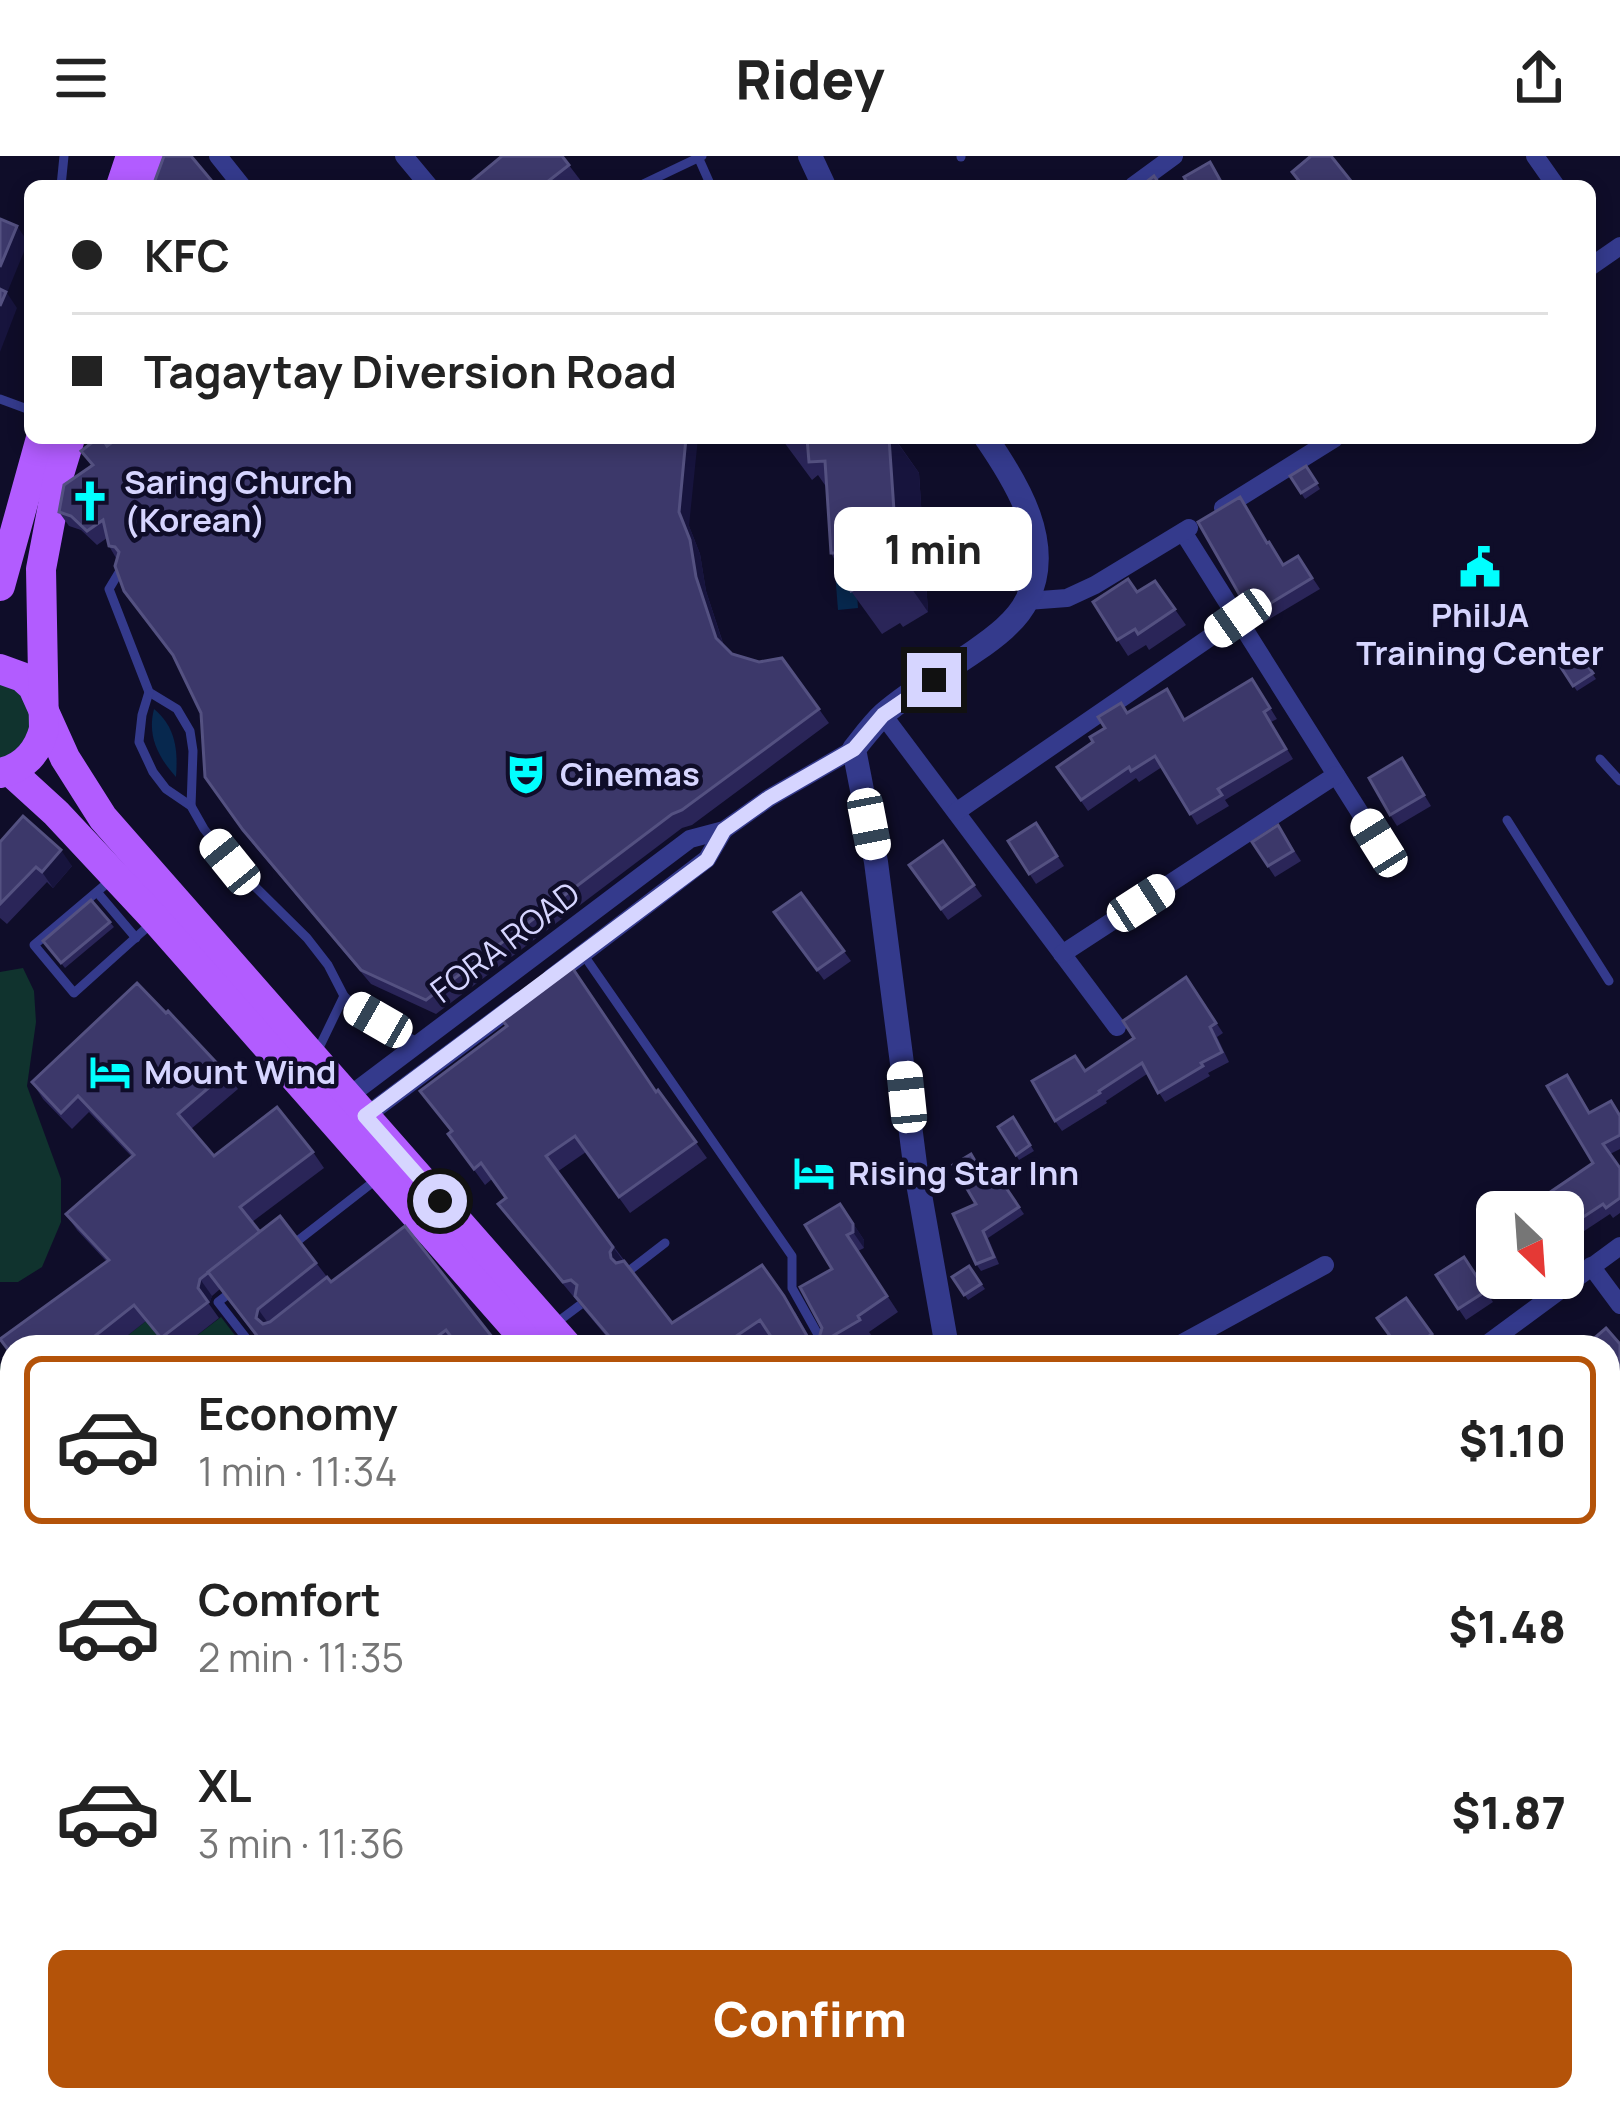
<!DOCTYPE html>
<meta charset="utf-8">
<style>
:root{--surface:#fff;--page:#f2f2f2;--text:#222;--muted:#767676;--line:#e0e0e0;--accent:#b45309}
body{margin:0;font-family:Manrope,sans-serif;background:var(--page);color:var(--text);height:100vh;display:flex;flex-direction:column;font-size:45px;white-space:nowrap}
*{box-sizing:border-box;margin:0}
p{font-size:39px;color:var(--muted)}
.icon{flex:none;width:66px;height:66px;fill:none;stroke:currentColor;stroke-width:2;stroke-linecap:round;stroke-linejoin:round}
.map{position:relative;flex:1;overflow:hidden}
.side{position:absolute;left:0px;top:1179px;width:1620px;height:777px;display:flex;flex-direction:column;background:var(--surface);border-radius:36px 36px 0 0;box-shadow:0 6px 18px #0003}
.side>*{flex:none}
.top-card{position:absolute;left:24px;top:24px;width:1572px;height:264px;border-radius:18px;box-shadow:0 6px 18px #0003;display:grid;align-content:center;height:264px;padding:0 48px;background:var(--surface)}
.needle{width:78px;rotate:155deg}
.buttons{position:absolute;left:1476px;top:1035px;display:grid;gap:24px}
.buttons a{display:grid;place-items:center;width:108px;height:108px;border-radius:18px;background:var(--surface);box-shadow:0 6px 18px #0003;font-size:60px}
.end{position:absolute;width:54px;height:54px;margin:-27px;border:15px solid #d6d5ff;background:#111;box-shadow:0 0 0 6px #111}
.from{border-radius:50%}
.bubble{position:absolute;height:84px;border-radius:18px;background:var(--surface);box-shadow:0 6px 18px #0003;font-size:39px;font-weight:800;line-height:84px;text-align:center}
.car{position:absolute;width:36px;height:72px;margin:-36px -18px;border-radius:15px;box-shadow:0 0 9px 3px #0007;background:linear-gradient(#fff 24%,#345 0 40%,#fff 0 76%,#345 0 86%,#fff 0)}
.top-card b{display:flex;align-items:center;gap:42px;height:114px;font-size:45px}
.top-card b+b{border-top:3px solid var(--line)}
.top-card i{width:30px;height:30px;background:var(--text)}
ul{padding:21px 0 0;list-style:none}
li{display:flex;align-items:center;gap:36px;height:168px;margin:0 24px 18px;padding:0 24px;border:6px solid transparent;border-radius:18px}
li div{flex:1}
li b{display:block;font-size:45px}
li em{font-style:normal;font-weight:800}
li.on{border-color:var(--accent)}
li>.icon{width:108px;height:108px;stroke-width:1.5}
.cta{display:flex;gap:24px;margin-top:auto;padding:24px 48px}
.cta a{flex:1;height:138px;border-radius:18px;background:var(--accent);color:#fff;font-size:48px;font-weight:800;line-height:138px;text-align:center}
header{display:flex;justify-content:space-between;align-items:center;height:156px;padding:0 48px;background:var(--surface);font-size:54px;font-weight:800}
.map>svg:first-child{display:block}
.green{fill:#10332e}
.water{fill:#07284e}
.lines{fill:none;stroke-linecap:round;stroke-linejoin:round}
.service{stroke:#343a8c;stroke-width:9}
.minor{stroke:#343a8c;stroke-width:18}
.tertiary{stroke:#343a8c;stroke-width:24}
.primary{stroke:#b25cff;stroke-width:30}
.wall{fill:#2a2558}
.shaded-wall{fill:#17143d}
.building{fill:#3c386a;stroke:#545181;stroke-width:3}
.route{stroke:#d6d5ff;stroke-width:15}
.labels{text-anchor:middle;stroke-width:9;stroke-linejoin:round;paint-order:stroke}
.poi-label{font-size:33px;font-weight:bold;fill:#d6d5ff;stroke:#0f0d29;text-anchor:start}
.street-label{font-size:33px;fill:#d6d5ff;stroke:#0f0d29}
</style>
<header><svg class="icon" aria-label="menu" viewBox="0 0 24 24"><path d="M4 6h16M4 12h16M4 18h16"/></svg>Ridey<svg class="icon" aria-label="share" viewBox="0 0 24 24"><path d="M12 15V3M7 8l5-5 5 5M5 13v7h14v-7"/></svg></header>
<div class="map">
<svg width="1620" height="1954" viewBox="0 0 1620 1954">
<rect width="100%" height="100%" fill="#0f0d29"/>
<g class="green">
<path d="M0 525C30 534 44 573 18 595 17 597 2 603 0 604Z"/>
<path d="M23 812 34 835 36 866 27 930 61 1023V1066L42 1111 18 1126H0V816Z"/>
<path d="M221 1161 244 1191H182Z"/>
<path d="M146 1165 167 1191H113Z"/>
<path d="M12 1199V1700L0 1708V1210Z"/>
</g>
<g class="water">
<path d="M851 352 858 452 838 454 830 353Z"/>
<path d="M154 553C176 571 178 595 176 621 158 601 147 580 154 553Z"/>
</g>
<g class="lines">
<g class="service">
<path d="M961 1V0"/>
<path d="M699 3 711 30"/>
<path d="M61 30 64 0"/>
<path d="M639 30 702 0"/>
<path d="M0 243 30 254"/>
<path d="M121 413 109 433 149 536 177 553 190 575 193 595 191 650"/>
<path d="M149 536 142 559 139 586 153 616 166 633 191 650 204 673 230 706 307 782 328 809 344 840 356 852 417 886"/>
<path d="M1600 603 1620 625"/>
<path d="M1507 664 1609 825"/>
<path d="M112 723 34 789 74 837 153 766"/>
<path d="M97 736 136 782"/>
<path d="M583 798 792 1100V1132L825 1191"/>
<path d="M316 898 344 840"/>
<path d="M291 1090 377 1023"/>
<path d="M630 1114 665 1087"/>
<path d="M235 1133 218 1146 253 1191"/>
<path d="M556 1167 580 1149"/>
</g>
<g class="minor">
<path d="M218 0 242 30"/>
<path d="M404 0 429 30"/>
<path d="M1535 0 1556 30"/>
<path d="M1133 30 1174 0"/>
<path d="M1590 111 1620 90"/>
<path d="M1223 352 1335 282"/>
<path d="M1183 376 1379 687"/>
<path d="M1027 445 1067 442 1095 429 1189 372"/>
<path d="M883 559 1117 871"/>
<path d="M956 656 1238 462"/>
<path d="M1062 798 1336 619"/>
<path d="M551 822 707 703 724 674"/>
<path d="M341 946 690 683 724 674 769 642 854 593"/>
<path d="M359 965 520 845"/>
<path d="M1591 1110 1620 1149"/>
<path d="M1175 1191 1325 1109"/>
<path d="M1483 1191 1620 1090"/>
<path d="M1608 1391 1620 1406"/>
<path d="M1608 1790 1620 1781"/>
<path d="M595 1944 602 1954"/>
<path d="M881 1944 890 1954"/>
<path d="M431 1954 444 1944"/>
<path d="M935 1954 946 1944"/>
<path d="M1386 1954 1400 1944"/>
</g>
<g class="tertiary">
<path d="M810 0 824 30"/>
<path d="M947 1191 916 1016 876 706 854 593C863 582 873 568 884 558 911 534 945 516 975 495 994 482 1017 465 1027 444 1055 388 1017 327 986 282"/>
</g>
<g class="primary">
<path d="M121 30 131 0"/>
<path d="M150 30 159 0"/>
<path d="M0 430 41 282"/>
<path d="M0 513 22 521 33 531 65 602 103 662 568 1191"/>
<path d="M10 615 56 657 156 764 532 1191"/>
<path d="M0 617C24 612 38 596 44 573L41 413 59 318 70 282"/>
<path d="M1214 1944 1223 1954"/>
</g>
</g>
<g class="wall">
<path d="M562 0 581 25 575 30H460Z"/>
<path d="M781 282H901L902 284 898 287 919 317 928 456 903 471 900 467 882 478 851 435 831 397 827 332 818 319 812 324Z"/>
<path d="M107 290 689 370 700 398 706 435 724 490 732 498 759 506 782 502 829 567 692 669 682 672 436 858 371 828 253 688 205 621 201 557 174 501 109 390 107 382 97 389 81 374 69 370 59 356 92 310 81 295Z"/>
<path d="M1306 310 1320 333 1305 343 1290 320Z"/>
<path d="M1240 341 1268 387 1284 409 1298 400 1320 433 1258 470 1251 459Z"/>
<path d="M1155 425 1186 469 1149 494 1146 489 1128 500 1093 446 1137 436Z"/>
<path d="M1579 498 1596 523 1577 535 1560 510Z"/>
<path d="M1252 523 1277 563 1271 566 1293 603 1225 644 1229 650 1197 669 1162 611 1139 626 1136 622 1088 655 1057 611 1093 586 1127 557 1167 533 1185 564Z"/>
<path d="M1402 602 1431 650 1397 670 1390 659Z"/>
<path d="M1036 667 1064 710 1036 728 1008 685Z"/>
<path d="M1278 669 1301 705 1275 721 1252 686Z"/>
<path d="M943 685 982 740 948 764 909 709Z"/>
<path d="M0 686 72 710 53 732 47 726 7 768 0 762Z"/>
<path d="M801 737 851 805 824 824 774 756Z"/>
<path d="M91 744 114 771 65 812 43 785Z"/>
<path d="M1186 821 1223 877 1217 881 1229 906 1208 917 1210 920 1165 946 1147 918 1106 945 1107 947 1062 975 1055 965 1086 915 1134 882Z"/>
<path d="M226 917 238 933 191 973 214 1000 313 996 324 1012 252 1066 260 1076 280 1060 331 1126 500 1191H246L257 1182 220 1133 212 1140 209 1148 219 1162 182 1191H167L146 1165 113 1191H12L107 1106 77 1074 66 1058 132 1001 89 956 72 973 43 943 32 926Z"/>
<path d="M1567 919 1590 956 1611 945 1620 958V993L1610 998 1620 1012V1057L1613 1062 1610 1058 1575 1081 1568 1071 1593 1007Z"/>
<path d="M658 934 707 1002 630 1057 586 996 557 1016 672 1167 795 1156 810 1182 812 1184 819 1182 832 1113 840 1048 864 1084V1092L858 1095 898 1156 869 1176 872 1180 853 1191H821L770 1180 754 1191H594L606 1180 510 1064 498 1048 506 1042 492 1023 485 1029 448 978 451 976 420 935Z"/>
<path d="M1013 961 1034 995 1019 1004 1016 999Z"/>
<path d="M996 1017 1024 1058 988 1082 999 1108 981 1115 976 1108V1048L987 1024Z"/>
<path d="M1464 1101 1493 1146 1466 1164 1436 1119Z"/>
<path d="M969 1110 985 1133 968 1144 952 1121Z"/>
<path d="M1432 1178 1439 1189 1436 1191H1398Z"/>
<path d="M1620 1188V1331L1608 1341V1191Z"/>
<path d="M12 1659V1772L9 1774 12 1778V1888L0 1896V1667Z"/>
<path d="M12 1944H263L249 1954H6Z"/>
<path d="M727 1944H787L776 1954H735Z"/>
<path d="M1042 1944H1101L1090 1954H1051Z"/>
</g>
<g class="shaded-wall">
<path d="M17 70 28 86 7 137 17 152 0 196V111Z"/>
<path d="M686 282H698L689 370 700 398 706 435 726 497 716 482 696 421 679 356Z"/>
<path d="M889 282H894L919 317 928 456 898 413Z"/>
<path d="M61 694 72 710 53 732 42 716Z"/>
<path d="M840 1048 864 1084V1092L853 1076Z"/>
<path d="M613 1091 625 1107 621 1112 611 1102 610 1096Z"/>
<path d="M200 1123 212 1140 209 1148 198 1132Z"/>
<path d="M258 1153 281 1185 256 1162Z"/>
</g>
<g class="building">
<path d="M164 0H191L216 30H153Z"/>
<path d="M502 0H562L569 9 542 30H460L472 25Z"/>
<path d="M1311 0H1331L1355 30H1303L1292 16Z"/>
<path d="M1210 6 1220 24 1209 30H1189L1184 21Z"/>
<path d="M1154 20 1161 30H1141Z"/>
<path d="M0 63 17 70 0 111Z"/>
<path d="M0 133 6 136 0 150Z"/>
<path d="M98 282H102L107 290 118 282H686L679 356 690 384 696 421 716 482 732 498 759 506 782 502 819 553 682 654 672 658 426 844 361 814 243 674 205 621 201 557 173 499 124 435 115 410 119 396 115 391 109 390 103 364 87 375 71 360 59 356 64 329 93 309 81 295Z"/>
<path d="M807 282H889L898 413 873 428 870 424 851 435 837 412 836 397H831L825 305 809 306Z"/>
<path d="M1306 310 1317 327 1301 337 1290 320Z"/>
<path d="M1240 341 1267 387 1269 386 1283 409 1298 400 1312 422 1251 459 1198 366Z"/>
<path d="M1128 423 1137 436 1155 425 1175 453 1138 478 1135 473 1117 484 1093 446Z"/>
<path d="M1579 498 1593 517 1573 530 1560 510Z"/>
<path d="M1252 523 1270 552 1264 556 1286 593 1218 633 1222 639 1190 658 1155 600 1131 615 1129 611 1081 644 1057 611 1093 586 1090 581 1105 572 1098 561 1121 547 1127 557 1167 533 1184 564Z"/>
<path d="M1402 602 1424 639 1390 659 1369 622Z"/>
<path d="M23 660 61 694 42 716 36 711 0 748V686Z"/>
<path d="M1036 667 1057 700 1029 718 1008 685Z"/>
<path d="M1278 669 1293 695 1268 710 1252 686Z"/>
<path d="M943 685 974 729 941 753 909 709Z"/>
<path d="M801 737 844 795 817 814 774 756Z"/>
<path d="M91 744 110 766 61 807 43 785Z"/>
<path d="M567 804 656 936 658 934 696 986 619 1041 575 980 546 1000 613 1091 610 1096 611 1102 616 1107 624 1105 672 1167 762 1109 784 1140 807 1180 812 1184 819 1182 822 1172 800 1131 832 1113 805 1069 840 1048 853 1068V1076L847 1079 887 1140 858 1160 860 1164 819 1188 821 1191H778L760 1164 720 1191H594L608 1179 575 1140 577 1129 571 1124 563 1126 498 1048 506 1042 481 1007 474 1013 448 978 452 975 420 935 507 870 499 860 551 820 549 817Z"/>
<path d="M1186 821 1216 867 1210 871 1222 896 1201 907 1203 910 1158 937 1142 907 1099 935 1100 937 1055 965 1032 925 1075 900 1085 915 1134 882 1123 865Z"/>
<path d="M137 827 166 857 168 855 226 917 178 958 214 1000 277 951 313 996 240 1051 260 1076 200 1123 198 1132 208 1146 161 1182 134 1149 81 1191H12V1199L0 1183 109 1104 66 1058 134 999 78 940 61 957 32 926Z"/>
<path d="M1567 919 1589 957 1611 945 1620 960V979L1603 988 1620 1012V1042L1606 1052 1603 1048 1568 1071 1563 1064V1056H1558L1546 1039 1593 1007 1547 930Z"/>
<path d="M1013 961 1030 989 1016 999 998 971Z"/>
<path d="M971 998 986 1024 996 1017 1019 1051 983 1075 994 1101 976 1108 953 1058 976 1048 953 1009Z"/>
<path d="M280 1060 316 1107 258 1153 256 1162 263 1168 270 1166 327 1121 331 1126 405 1070 500 1191H459L446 1174 423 1191H246L258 1181 208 1116Z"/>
<path d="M1464 1101 1486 1135 1458 1153 1436 1119Z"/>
<path d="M969 1110 981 1128 964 1139 952 1121Z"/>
<path d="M1406 1142 1432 1178 1413 1191H1398L1377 1162Z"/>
<path d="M1606 1172 1620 1188V1306L1608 1316V1191H1584Z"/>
<path d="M1620 1449V1511L1608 1495V1458Z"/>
<path d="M12 1659V1724L0 1733V1667Z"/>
<path d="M0 1762 12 1778V1840L0 1849Z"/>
<path d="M1620 1801V1954H1404L1418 1944H1608V1810Z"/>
<path d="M12 1907V1944H219L206 1954H7L0 1945V1916Z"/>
<path d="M453 1944H489L497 1954H439Z"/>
<path d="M729 1944H762L750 1954H737Z"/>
<path d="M957 1944H1003L1012 1954H946Z"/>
<path d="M1046 1944H1063L1054 1952Z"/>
</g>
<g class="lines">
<path class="route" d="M440 1045 365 960 707 704 724 674 769 642 854 593 883 559 934 524"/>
</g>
<defs>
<g id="church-bare" transform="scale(3.24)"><path d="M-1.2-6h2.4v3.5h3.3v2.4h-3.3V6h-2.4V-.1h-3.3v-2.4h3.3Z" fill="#01ffff" stroke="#0f0d29" stroke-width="2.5" paint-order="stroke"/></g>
<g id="civic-bare" transform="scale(3.24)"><path d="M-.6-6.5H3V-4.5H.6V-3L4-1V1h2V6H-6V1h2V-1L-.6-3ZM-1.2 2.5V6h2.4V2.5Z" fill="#01ffff" stroke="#0f0d29" stroke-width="2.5" paint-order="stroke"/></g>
<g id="theatre-bare" transform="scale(3.24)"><path d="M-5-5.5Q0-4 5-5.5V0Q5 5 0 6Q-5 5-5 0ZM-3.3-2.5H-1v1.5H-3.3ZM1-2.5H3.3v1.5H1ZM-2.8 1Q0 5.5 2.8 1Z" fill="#01ffff" stroke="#0f0d29" stroke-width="2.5" paint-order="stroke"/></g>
<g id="hotel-bare" transform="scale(3.24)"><path d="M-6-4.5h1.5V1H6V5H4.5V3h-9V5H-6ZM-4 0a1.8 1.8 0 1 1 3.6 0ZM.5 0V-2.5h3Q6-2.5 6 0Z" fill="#01ffff" stroke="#0f0d29" stroke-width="2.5" paint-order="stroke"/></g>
</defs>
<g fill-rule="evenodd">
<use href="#church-bare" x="90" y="345"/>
<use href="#civic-bare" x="1480" y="411"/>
<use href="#theatre-bare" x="526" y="618"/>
<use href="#hotel-bare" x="110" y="916"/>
<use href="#hotel-bare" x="814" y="1017"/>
</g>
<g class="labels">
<g class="poi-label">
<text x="124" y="338">Saring Church<tspan x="124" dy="38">(Korean)</tspan></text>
<text x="1480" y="471" text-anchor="middle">PhilJA<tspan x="1480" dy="38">Training Center</tspan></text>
<text x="560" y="630">Cinemas</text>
<text x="144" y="928">Mount Wind</text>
<text x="848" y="1029">Rising Star Inn</text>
</g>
<g class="street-label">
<text transform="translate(505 786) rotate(-37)" y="12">FORA ROAD</text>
</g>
</g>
</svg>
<div class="buttons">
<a><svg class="needle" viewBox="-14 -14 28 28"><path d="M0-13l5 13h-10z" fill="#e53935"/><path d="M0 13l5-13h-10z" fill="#767676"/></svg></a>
</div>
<i class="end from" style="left:440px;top:1045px"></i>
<i class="end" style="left:934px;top:524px"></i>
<div class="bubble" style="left:834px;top:351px;width:198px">1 min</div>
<i class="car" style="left:1238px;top:462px;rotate:235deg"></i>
<i class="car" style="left:869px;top:668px;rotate:169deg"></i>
<i class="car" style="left:1379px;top:687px;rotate:328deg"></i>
<i class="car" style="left:230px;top:706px;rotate:321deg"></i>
<i class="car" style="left:1141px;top:747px;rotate:57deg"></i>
<i class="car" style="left:378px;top:864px;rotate:300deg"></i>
<i class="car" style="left:907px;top:941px;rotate:354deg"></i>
<div class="top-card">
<b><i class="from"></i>KFC</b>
<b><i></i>Tagaytay Diversion Road</b>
</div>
<section class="side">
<ul>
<li class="on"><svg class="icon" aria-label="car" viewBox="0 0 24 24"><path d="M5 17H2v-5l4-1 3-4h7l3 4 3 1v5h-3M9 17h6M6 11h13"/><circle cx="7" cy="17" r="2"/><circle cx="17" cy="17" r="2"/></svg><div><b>Economy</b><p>1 min · 11:34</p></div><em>$1.10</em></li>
<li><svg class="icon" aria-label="car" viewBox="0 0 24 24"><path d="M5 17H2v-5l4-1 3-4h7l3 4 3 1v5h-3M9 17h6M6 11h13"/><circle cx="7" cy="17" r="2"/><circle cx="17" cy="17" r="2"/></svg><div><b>Comfort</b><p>2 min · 11:35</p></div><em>$1.48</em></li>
<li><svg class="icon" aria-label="car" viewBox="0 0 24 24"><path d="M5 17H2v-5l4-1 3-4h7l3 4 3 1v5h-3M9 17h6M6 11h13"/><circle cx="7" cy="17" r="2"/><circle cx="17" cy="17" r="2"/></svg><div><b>XL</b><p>3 min · 11:36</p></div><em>$1.87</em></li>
</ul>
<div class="cta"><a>Confirm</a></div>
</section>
</div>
